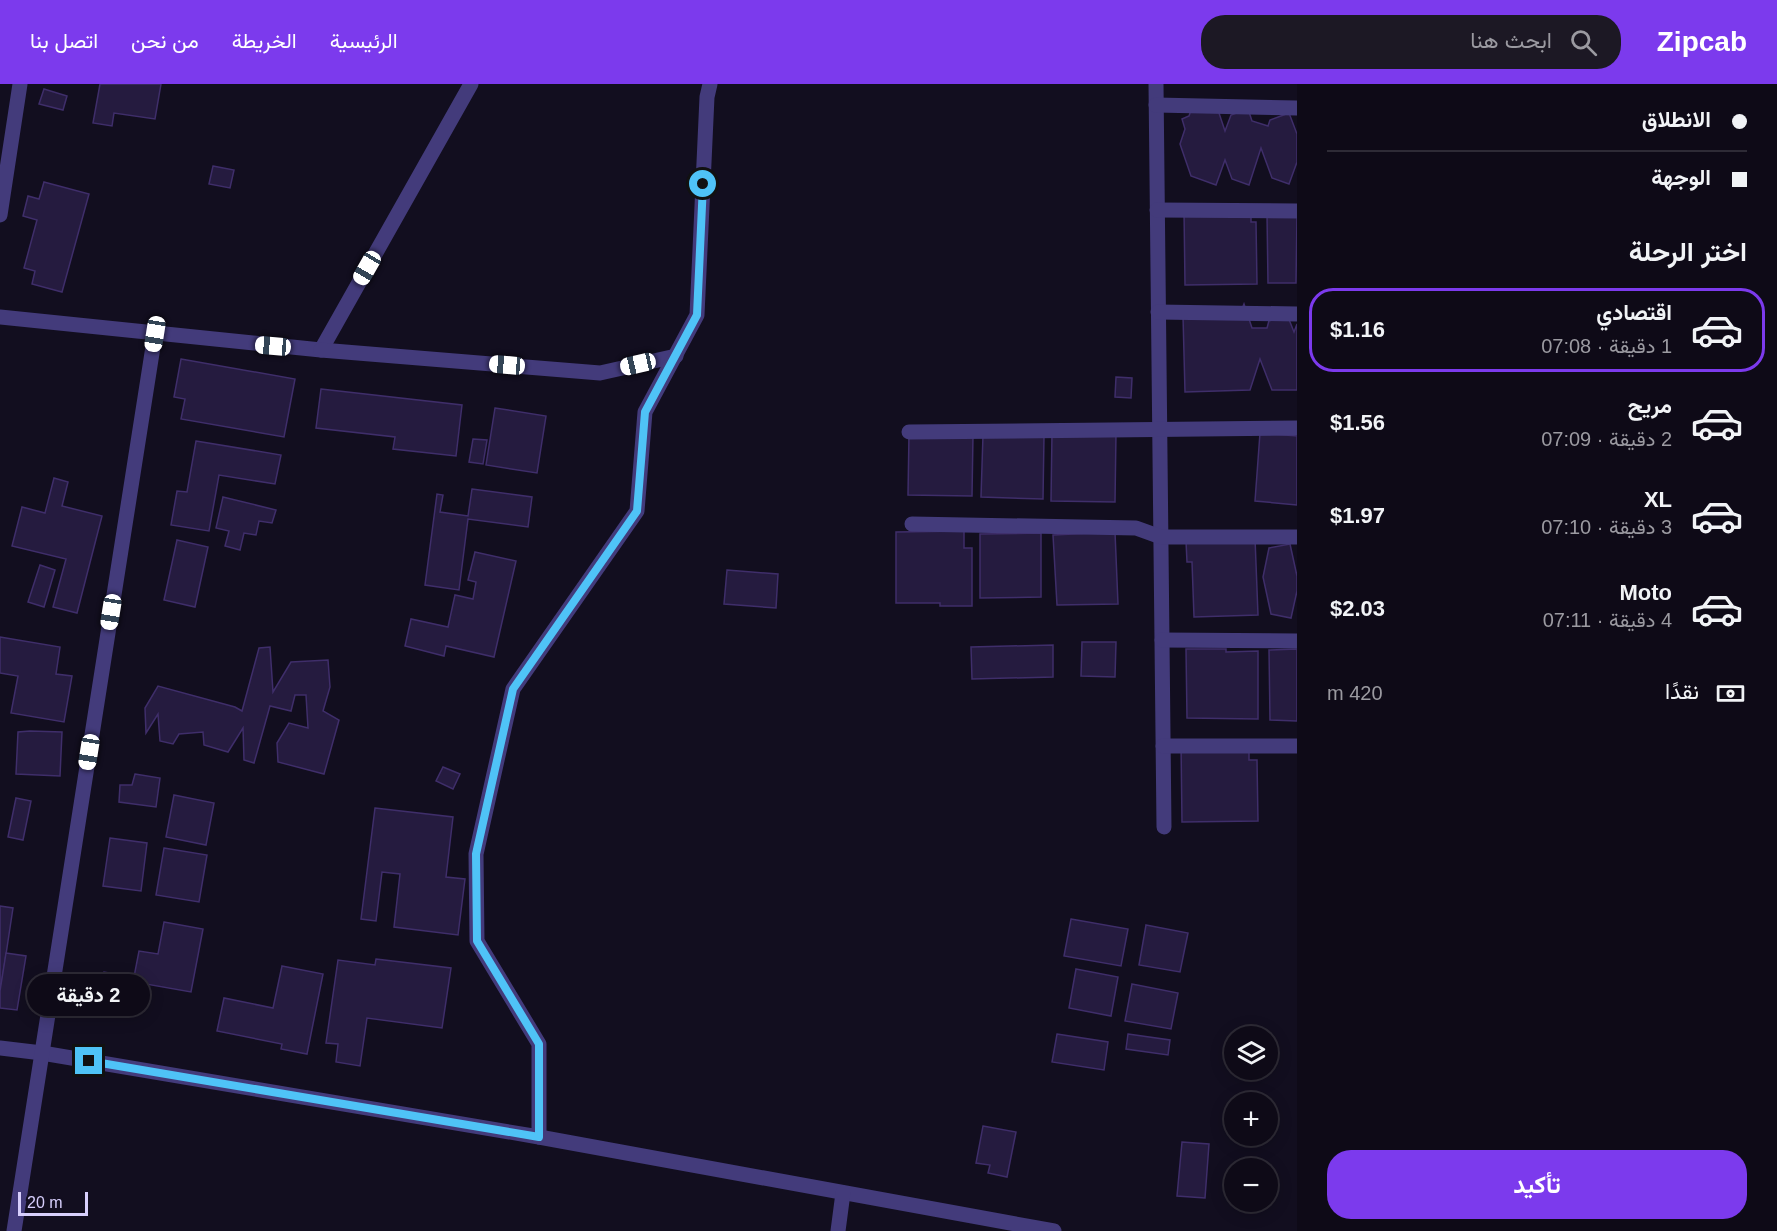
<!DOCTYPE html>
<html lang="ar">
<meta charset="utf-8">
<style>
:root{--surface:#0e0a17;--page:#1c1824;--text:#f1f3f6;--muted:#9b9aa1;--line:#2e2b36;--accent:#7c3aed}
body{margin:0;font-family:Helvetica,Vazirmatn,sans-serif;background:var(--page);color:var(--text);direction:rtl;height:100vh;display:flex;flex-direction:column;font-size:22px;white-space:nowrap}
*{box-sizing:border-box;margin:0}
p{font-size:20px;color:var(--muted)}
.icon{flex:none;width:33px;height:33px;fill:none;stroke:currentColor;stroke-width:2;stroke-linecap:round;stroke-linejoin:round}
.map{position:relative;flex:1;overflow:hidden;direction:ltr}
.side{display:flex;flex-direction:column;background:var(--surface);width:480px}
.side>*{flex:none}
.top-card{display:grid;align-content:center;height:132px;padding:0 30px;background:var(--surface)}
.fabs{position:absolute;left:1224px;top:942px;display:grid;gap:12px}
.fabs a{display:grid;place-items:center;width:54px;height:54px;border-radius:50%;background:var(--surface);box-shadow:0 3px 15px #0003,0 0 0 2px var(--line);font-size:30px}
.scale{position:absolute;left:18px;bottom:15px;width:70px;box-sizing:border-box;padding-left:6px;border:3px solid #d7cffc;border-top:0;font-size:16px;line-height:21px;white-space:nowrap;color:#d7cffc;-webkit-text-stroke:4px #120e1f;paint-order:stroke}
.end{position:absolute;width:27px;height:27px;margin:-14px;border:8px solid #4fc3f7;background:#111;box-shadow:0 0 0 3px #111}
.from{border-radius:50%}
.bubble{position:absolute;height:42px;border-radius:21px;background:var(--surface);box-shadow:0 3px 15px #0003,0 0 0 2px var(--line);font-size:20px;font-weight:700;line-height:42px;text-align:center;direction:rtl}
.car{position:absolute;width:18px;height:36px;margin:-18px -9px;border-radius:8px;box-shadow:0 0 4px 2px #0007;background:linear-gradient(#fff 24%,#345 0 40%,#fff 0 76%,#345 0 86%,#fff 0)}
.top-card b{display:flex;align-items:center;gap:21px;height:57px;font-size:22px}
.top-card b+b{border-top:2px solid var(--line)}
.top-card i{width:15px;height:15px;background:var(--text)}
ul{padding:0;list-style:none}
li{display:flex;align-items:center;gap:18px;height:84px;margin:0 12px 9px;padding:0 18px;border:3px solid transparent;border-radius:24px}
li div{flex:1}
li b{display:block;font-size:22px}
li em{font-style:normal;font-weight:700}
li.active{border-color:var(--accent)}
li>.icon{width:54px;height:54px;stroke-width:1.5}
h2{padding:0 30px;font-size:27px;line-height:72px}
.pay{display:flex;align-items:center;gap:15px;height:66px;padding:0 30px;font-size:22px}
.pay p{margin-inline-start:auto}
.button{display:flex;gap:12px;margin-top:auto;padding:12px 30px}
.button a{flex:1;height:69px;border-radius:24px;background:var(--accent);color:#fff;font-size:24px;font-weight:700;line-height:69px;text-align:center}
header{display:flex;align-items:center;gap:36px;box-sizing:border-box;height:84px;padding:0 30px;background:var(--accent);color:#fff}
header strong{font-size:28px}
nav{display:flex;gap:33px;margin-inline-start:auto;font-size:21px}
.search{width:420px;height:54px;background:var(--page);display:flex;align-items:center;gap:15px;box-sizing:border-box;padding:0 21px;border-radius:24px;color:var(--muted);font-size:22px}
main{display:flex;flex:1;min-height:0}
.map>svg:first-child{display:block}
.building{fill:#251b3f;stroke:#3f2e6a;stroke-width:1.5}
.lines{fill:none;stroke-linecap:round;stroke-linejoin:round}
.street{stroke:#433b7b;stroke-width:15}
.route{stroke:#4fc3f7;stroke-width:8}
</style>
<header>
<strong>Zipcab</strong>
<div class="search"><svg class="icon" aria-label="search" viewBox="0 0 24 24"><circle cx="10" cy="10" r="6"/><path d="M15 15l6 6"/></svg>ابحث هنا</div>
<nav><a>الرئيسية</a><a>الخريطة</a><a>من نحن</a><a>اتصل بنا</a></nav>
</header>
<main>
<section class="side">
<div class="top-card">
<b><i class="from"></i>الانطلاق</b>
<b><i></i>الوجهة</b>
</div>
<h2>اختر الرحلة</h2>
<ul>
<li class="active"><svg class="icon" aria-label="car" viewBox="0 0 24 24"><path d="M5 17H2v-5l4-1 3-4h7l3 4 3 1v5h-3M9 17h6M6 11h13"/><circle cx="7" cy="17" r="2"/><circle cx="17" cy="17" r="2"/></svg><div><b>اقتصادي</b><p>1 دقيقة · 07:08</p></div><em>$1.16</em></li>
<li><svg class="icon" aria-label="car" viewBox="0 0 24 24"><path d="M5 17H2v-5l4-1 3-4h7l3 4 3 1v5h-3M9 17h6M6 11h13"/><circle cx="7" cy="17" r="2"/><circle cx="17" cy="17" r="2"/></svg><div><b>مريح</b><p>2 دقيقة · 07:09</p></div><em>$1.56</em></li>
<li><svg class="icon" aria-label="car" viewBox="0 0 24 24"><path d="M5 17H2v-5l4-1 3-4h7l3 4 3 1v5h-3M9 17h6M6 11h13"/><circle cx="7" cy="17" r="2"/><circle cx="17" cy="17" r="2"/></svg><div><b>XL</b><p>3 دقيقة · 07:10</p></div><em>$1.97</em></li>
<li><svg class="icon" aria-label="car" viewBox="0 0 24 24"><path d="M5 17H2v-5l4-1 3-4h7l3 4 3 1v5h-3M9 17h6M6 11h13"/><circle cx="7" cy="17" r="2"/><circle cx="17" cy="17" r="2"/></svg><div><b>Moto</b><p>4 دقيقة · 07:11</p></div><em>$2.03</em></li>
</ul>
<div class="pay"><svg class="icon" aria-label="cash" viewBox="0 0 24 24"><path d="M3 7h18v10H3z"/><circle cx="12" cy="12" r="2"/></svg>نقدًا<p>420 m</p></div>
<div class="button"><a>تأكيد</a></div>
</section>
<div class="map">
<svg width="1297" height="1147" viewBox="0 0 1297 1147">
<rect width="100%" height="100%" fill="#120e1f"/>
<g class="building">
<path d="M100 0H161L155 35 114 29 112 42 93 39Z"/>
<path d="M44 5 67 12 63 26 39 20Z"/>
<path d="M1194 18 1218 26 1225 47 1231 31 1248 25 1252 37 1268 42 1270 36 1289 29 1297 50V78L1289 100 1272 94 1261 64 1249 101 1232 95 1225 76 1216 101 1191 92 1180 60 1185 45 1182 35 1189 32Z"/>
<path d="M213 82 234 86 230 104 209 100Z"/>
<path d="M44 98 89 110 62 208 32 200 35 187 24 184 37 136 23 132 28 112 39 115Z"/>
<path d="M1251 125V138H1256L1257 200 1185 201 1184 126Z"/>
<path d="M1267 130H1297L1296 199H1268Z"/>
<path d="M1244 220 1252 244H1267L1270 233H1288L1294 248 1297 240V306H1272L1260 275 1250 306 1185 308 1183 232 1240 230Z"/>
<path d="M181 275 295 295 284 353 181 335 185 315 174 313Z"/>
<path d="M1116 293 1132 294 1131 314 1115 313Z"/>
<path d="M321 305 462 321 456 372 393 365 395 353 316 344Z"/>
<path d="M495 324 546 332 537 389 486 381Z"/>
<path d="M1052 349H1116L1115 418 1051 417Z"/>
<path d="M1260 349 1297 352V421L1255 417Z"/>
<path d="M909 350 973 351 972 412 908 411Z"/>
<path d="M983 351 1044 352 1043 415 981 413Z"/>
<path d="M473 355 487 356 483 380 469 378Z"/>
<path d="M196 357 281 371 275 400 219 391 209 447 171 441 177 407 187 408Z"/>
<path d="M54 394 68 398 62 422 102 432 77 529 53 523 66 475 12 462 22 423 45 429Z"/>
<path d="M472 405 532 413 528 443 468 435 459 506 425 501 437 410 443 411 440 428 468 432Z"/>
<path d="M223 413 276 426 272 439 259 437 256 451 244 449 240 466 225 462 229 447 216 444Z"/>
<path d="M964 447V464H972V522H940V519H896V448Z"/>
<path d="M1115 448 1118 520 1057 521 1053 451Z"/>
<path d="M1041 449V513L980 514V450Z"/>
<path d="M1255 454 1258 531 1194 533 1192 478H1187L1186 457Z"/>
<path d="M177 456 208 463 195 523 164 516Z"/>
<path d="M1290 460 1297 492V507L1291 534 1271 530 1263 493 1269 464Z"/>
<path d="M475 468 516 477 494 573 446 562 444 572 405 562 411 535 448 543 455 511 473 515 476 498 468 496Z"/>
<path d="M40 481 55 486 44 523 28 518Z"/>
<path d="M727 486 778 490 776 524 724 520Z"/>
<path d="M0 553 60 563 56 590 72 592 64 638 11 629 18 592 0 589Z"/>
<path d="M1082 558H1116L1115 593 1081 592Z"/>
<path d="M1053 561V593L972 595 971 563Z"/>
<path d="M270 563 273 608 291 578 328 576 330 603 323 627 339 636 324 690 278 678 277 659 289 639 308 644 306 611H295L291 627 270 622 254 679 244 676 243 644 228 668 204 661 203 648 179 650 173 660 160 657 158 630 146 649 145 624 158 602 235 623 242 627 259 564Z"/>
<path d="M1186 565H1226V568L1258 567V635L1187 634Z"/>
<path d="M1297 565V637L1270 636 1269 566Z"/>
<path d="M30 647 62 648 60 692 16 690 18 648Z"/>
<path d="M1249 658V676H1257L1258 737 1182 738 1181 659Z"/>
<path d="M443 683 460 690 453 705 436 697Z"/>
<path d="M135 690 160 694 156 723 119 718 120 701H132Z"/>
<path d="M174 711 214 719 206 761 166 753Z"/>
<path d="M16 714 31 717 23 756 8 753Z"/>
<path d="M375 724 453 733 446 793 465 795 458 851 394 843 400 790 382 788 376 837 361 835Z"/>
<path d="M110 754 147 759 141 807 103 802Z"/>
<path d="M164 764 207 771 199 818 156 811Z"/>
<path d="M0 822 13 824 0 910Z"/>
<path d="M1071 835 1128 845 1121 882 1064 872Z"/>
<path d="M164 838 203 845 191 908 135 898 130 924 71 912 74 895 102 900 104 888 134 893 139 867 158 870Z"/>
<path d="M1146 841 1188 849 1180 888 1139 881Z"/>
<path d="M6 869 26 872 17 926 0 924V907Z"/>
<path d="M376 875 451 884 442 944 367 934 360 982 336 978 338 960 326 959 338 876 375 881Z"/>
<path d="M282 882 323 890 307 970 281 965 282 960 217 947 224 914 273 924Z"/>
<path d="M1076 885 1118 893 1111 932 1069 924Z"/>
<path d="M1132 900 1178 909 1171 945 1125 937Z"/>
<path d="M1057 950 1108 958 1104 986 1052 978Z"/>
<path d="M1128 950 1170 956 1168 971 1126 965Z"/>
<path d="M983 1042 1016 1048 1007 1093 988 1089 990 1081 976 1079Z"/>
<path d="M1182 1058 1209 1060 1205 1114 1177 1112Z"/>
</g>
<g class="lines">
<g class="street">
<path d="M1156 0 1164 743"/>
<path d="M1156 21 1297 24"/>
<path d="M1157 126 1297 127"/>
<path d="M0 131 20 0"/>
<path d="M1158 228 1297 230"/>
<path d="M0 233 321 266 471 0"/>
<path d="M321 266 600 289 676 272"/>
<path d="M909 348 1297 344"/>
<path d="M912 440 1136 444 1161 453H1297"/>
<path d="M1162 556 1297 557"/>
<path d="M1163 662H1297"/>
<path d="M0 964 42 969 539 1053V960L477 857 476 770 513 605 637 427 645 328 697 231 707 13 710 0"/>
<path d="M539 1053 1054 1147"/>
<path d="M14 1147 155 250"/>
<path d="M838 1147 843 1109"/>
</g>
</g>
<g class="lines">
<path class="route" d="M89 977 539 1053V960L477 857 476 770 513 605 637 427 645 328 697 231 703 100"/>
</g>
</svg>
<div class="fabs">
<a><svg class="icon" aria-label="layers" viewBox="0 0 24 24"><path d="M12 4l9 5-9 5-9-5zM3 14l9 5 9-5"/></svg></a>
<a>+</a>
<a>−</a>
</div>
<div class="scale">20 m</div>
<i class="end from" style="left:703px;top:100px"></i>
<i class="end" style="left:89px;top:977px"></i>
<div class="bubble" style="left:27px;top:890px;width:123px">2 دقيقة</div>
<i class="car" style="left:367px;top:184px;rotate:210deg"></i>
<i class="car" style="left:155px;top:250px;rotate:189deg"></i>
<i class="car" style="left:273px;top:262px;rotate:275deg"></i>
<i class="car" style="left:638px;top:280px;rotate:257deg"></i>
<i class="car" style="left:507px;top:281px;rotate:275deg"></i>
<i class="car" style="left:111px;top:528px;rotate:189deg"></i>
<i class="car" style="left:89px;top:668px;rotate:189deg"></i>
</div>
</main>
